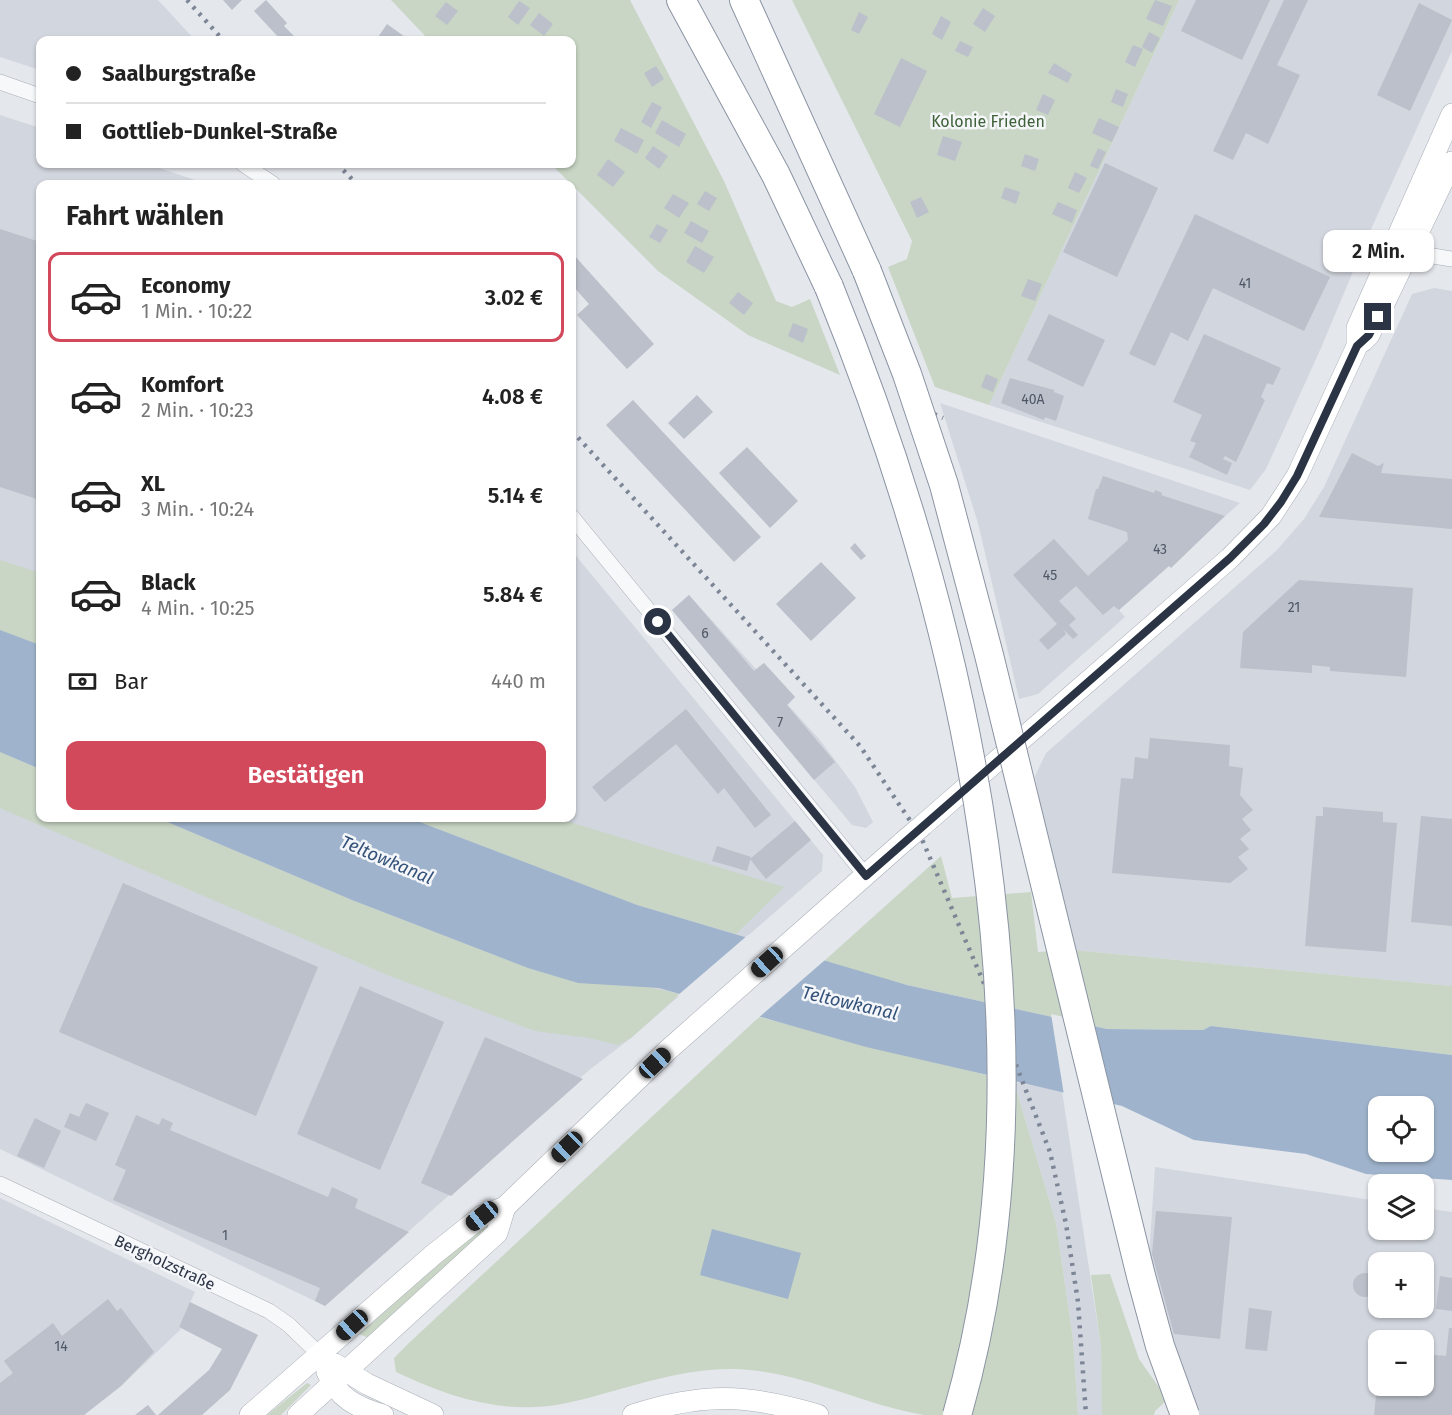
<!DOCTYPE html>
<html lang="de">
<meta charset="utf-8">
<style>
:root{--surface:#fff;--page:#f6f6f6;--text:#222;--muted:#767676;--line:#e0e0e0;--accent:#d1495b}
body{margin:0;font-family:"Fira Sans",sans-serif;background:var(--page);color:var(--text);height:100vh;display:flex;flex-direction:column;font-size:22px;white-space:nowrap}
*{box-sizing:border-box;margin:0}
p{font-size:20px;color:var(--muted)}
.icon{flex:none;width:33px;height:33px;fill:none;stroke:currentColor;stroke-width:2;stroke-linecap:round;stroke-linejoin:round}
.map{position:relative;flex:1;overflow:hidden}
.panel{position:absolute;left:36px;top:180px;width:540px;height:642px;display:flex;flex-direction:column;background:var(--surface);border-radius:12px;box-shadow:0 2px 4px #0004}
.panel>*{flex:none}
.guide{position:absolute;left:36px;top:36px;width:540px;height:132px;border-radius:12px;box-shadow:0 2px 4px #0004;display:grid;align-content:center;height:132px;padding:0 30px;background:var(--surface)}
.fabs{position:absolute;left:1368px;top:1096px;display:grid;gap:12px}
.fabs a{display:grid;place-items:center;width:66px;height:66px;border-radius:12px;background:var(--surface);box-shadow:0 2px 4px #0004;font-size:30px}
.end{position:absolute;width:27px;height:27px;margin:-14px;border:8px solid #2b3445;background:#fff;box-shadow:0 0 0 3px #fff}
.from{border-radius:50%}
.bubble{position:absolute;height:42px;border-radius:12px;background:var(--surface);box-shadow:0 2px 4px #0004;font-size:20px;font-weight:600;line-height:42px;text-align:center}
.car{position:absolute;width:18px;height:36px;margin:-18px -9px;border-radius:8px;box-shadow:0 0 4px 2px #0007;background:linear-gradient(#222 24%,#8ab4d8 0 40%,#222 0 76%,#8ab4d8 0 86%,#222 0)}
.guide b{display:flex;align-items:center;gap:21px;height:57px;font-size:22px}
.guide b+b{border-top:2px solid var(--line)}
.guide i{width:15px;height:15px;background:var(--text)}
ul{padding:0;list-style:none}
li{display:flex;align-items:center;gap:18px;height:90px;margin:0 12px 9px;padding:0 18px;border:3px solid transparent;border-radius:12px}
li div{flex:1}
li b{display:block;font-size:22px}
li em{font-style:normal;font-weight:600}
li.active{border-color:var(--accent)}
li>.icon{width:54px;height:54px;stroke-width:1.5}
h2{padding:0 30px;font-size:27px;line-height:72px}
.pay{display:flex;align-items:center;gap:15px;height:66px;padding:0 30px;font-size:22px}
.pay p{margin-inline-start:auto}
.cta{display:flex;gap:12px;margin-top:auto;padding:12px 30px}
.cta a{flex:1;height:69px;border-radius:12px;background:var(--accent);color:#fff;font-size:24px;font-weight:600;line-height:69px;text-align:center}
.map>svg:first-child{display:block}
.built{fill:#d2d6de;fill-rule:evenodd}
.green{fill:#c9d6c5}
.water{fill:#9fb4cc;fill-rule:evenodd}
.pier{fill:#e4e7ec}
.building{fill:#bbc0ca}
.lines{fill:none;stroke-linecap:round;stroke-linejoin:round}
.street-casing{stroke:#a9aeb7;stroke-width:16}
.secondary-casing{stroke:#a9aeb7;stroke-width:22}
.highway-casing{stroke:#8b94a3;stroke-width:30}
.street{stroke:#f7f8fa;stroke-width:15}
.secondary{stroke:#fff;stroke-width:21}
.highway{stroke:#fff;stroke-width:28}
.rail{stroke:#7d8696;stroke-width:4.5;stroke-dasharray:3 6;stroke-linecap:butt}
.secondary-bridge-casing{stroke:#a9aeb7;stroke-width:22;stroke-linecap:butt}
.highway-bridge-casing{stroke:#8b94a3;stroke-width:30;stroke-linecap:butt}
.secondary-bridge{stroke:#fff;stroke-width:21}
.highway-bridge{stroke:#fff;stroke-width:28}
.route{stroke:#2b3445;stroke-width:8}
.labels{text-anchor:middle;stroke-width:5;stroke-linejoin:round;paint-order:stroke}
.number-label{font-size:14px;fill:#4f5766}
.park-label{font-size:16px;fill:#3f6138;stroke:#f4f6f9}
.street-label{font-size:16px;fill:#2b3445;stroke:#f4f6f9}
.water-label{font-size:18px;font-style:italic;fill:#34527a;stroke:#f4f6f9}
</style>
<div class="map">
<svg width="1452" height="1415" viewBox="0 0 1452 1415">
<rect width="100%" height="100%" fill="#e4e7ec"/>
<g class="built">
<path d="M0 0H158L195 40H40V70L0 57Z"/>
<path d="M1179 0H1452V51L1367 238 1321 348 1266 469 1250 490 989 405Z"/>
<path d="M0 115 40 128V164H147L207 184H40V818H572V551L823 855 822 871 631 1038 588 1071 325 1306 0 1149Z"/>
<path d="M1434 288 1452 291V986L1073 950 1047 846 1035 776 1046 753 1276 551 1304 519 1324 487 1412 294Z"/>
<path d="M940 403 1240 503 1119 610 1125 617 1038 694 1019 699 978 523Z"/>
<path d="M689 595 756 669 764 663 795 697 788 705 820 740 855 787 873 822 866 828 852 825 672 610Z"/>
<path d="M1014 1082 1062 1091 1101 1347 1102 1415H1078L1073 1339 1056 1223Z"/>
<path d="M1155 1167 1378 1201V1230H1424V1208L1452 1212V1415H1199L1184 1380 1149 1256ZM1378 1263H1424V1308H1378ZM1378 1341H1424V1386H1378Z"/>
<path d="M0 1198 195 1292 179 1327 181 1329 121 1386 84 1415H0Z"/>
</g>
<g class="green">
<path d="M391 0H630L724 181 776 301 792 307 810 299 840 375 748 335 658 271 551 164H572V40H429Z"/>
<path d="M792 0H1179L989 405 935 387 888 267 907 259 912 241Z"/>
<path d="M0 560 40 573V645L0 630Z"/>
<path d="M0 752 40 769V818H158L352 900 528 968 578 983 639 985 680 994 631 1038 618 1045 589 1038 535 1031 385 974 0 808Z"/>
<path d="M409 818H556L784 887 736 934 637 905Z"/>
<path d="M941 856 952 898 1031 892 1038 952 1073 950 1452 986V1055L1211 1026 1203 1030 1107 1029 907 985 823 962Z"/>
<path d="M759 1017 1014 1082 1056 1223 1073 1339 1078 1415C1043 1415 1008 1415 973 1415 957 1415 939 1415 924 1415 860 1404 801 1371 735 1369 674 1368 620 1392 562 1404 504 1415 448 1397 396 1372L394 1358 410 1342Z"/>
<path d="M493 1217 498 1218 369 1338 359 1334Z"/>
<path d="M1110 1274 1139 1359 1165 1396 1166 1401 1155 1411 1154 1415H1102L1101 1347 1091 1275Z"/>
<path d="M307 1383 311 1385 281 1415H267Z"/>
</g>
<g class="water">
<path d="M0 630 40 645V769L0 752Z"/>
<path d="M158 818H409L637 905 907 985 1107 1029 1203 1030 1211 1026 1452 1055V1180L1366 1174 1306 1154 1194 1140 1122 1106 866 1047 659 988 578 983 528 968 352 900ZM1378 1107H1424V1152H1378Z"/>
<path d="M712 1229 801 1253 788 1299 700 1275Z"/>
</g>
<g class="pier">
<path d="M748 935 825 960 756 1020 677 996Z"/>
<path d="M1051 1014 1091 1023 1112 1106 1064 1095Z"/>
</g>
<g class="building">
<path d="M223 0H242L232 10Z"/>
<path d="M266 0 287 23 284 26 298 40H281L254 11Z"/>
<path d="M1155 0 1172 6 1163 26 1146 19Z"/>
<path d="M1196 0H1270L1242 60 1181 31Z"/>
<path d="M1284 0H1308L1277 65 1300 75 1268 144 1246 133 1233 160 1213 151Z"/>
<path d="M519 1 530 8 518 25 508 17Z"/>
<path d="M446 2 458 11 447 25 435 16Z"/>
<path d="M1419 3 1452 20 1410 111 1377 95Z"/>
<path d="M983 8 995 16 985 32 973 24Z"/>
<path d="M859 12 868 17 859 34 851 30Z"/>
<path d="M539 13 553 24 544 36 530 25Z"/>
<path d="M941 16 951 22 942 40 932 34Z"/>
<path d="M387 24 408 39 407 40H376Z"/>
<path d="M1149 32 1160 38 1152 53 1142 47Z"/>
<path d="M960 41 973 47 968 57 955 51Z"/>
<path d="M1133 45 1143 49 1135 67 1125 62Z"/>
<path d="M901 58 927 71 900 127 874 114Z"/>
<path d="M1054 63 1072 74 1068 83 1048 73Z"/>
<path d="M656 66 664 79 652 87 644 73Z"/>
<path d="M1116 89 1128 94 1123 107 1111 102Z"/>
<path d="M1043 94 1055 100 1048 115 1036 110Z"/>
<path d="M652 102 662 107 651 128 641 122Z"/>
<path d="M1099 118 1119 127 1112 142 1092 133Z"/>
<path d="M662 120 686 134 679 147 655 133Z"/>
<path d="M621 128 644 140 637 154 614 141Z"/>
<path d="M943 136 962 142 955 161 937 155Z"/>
<path d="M653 146 668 156 659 169 645 158Z"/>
<path d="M1098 148 1106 152 1098 169 1090 166Z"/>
<path d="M1025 154 1039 159 1035 171 1021 166Z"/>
<path d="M608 159 625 172 613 187 597 175Z"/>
<path d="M1105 163 1158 188 1117 277 1063 252Z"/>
<path d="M1075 172 1087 178 1079 193 1068 188Z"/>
<path d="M1005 187 1020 192 1016 204 1001 198Z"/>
<path d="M705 191 717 198 709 211 697 204Z"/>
<path d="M673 194 689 203 679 218 664 208Z"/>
<path d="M921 197 929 212 917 218 910 202Z"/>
<path d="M1058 202 1077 210 1072 223 1052 214Z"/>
<path d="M1195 214 1330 277 1304 331 1213 288 1188 341 1171 332 1155 366 1129 354Z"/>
<path d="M691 221 709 231 702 243 684 233Z"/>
<path d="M657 224 668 230 660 243 649 237Z"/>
<path d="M0 229 40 242V500L0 487Z"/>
<path d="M695 246 714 257 704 273 686 262Z"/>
<path d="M573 254 654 344 627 369 577 315 589 304 572 285Z"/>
<path d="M1028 279 1042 284 1035 301 1021 296Z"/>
<path d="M738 292 753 303 744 315 729 303Z"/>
<path d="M1049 314 1105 340 1083 387 1027 360Z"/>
<path d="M793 323 808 329 803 343 788 336Z"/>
<path d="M1204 334 1281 368 1273 385 1267 383 1261 397 1265 400 1236 462 1225 456 1223 459 1232 463 1227 475 1189 457 1196 443 1190 441 1202 415 1173 402Z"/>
<path d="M986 374 998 379 993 392 981 387Z"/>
<path d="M1010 378 1054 390V392L1064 396 1056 421 1045 417 1044 420 1001 403Z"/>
<path d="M697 395 713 412 684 439 668 423Z"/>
<path d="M633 400 761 537 734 562 606 425Z"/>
<path d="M747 447 798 501 770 528 719 473Z"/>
<path d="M1352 453 1378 466 1384 463 1381 473 1452 479V529L1319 517Z"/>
<path d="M1103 476 1154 493 1155 490 1162 493 1161 495 1225 516 1171 568 1169 566 1119 610 1114 606 1103 615 1076 586 1059 601 1076 619 1069 625 1078 635 1073 639 1064 630 1066 634 1048 650 1039 640 1057 624 1013 575 1054 539 1088 576 1128 540 1127 532 1088 519 1096 489H1098Z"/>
<path d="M855 543 866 556 861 560 850 548Z"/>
<path d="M821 562 856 598 811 641 776 604Z"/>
<path d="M1299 580 1413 588 1406 677 1330 671V667L1312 665V673L1240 668 1243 632Z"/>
<path d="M689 595 754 671 764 663 795 697 787 705 835 762 814 780 672 610Z"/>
<path d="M686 709 771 815 755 828 724 788 718 794 676 744 605 802 592 787Z"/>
<path d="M1150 738 1230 745 1229 766 1243 768 1240 795 1253 810 1242 819 1251 830 1240 839 1249 849 1238 857 1248 869 1230 883 1112 873 1121 778 1133 779 1135 757 1148 759Z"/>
<path d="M1323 807 1383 812V822L1397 823 1386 952 1305 946 1316 816H1323Z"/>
<path d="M1421 816 1452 819V926L1411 922Z"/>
<path d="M795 821 811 840 766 879 750 859Z"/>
<path d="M717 846 751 857 747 871 712 861Z"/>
<path d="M123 883 318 967 256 1116 59 1032Z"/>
<path d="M360 986 444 1022 380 1170 297 1134Z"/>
<path d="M485 1037 583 1079 451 1196 421 1183Z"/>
<path d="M86 1103 109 1113 96 1141 64 1127 70 1113 79 1117Z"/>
<path d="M136 1115 159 1125 162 1118 173 1123 170 1130 328 1197 332 1187 358 1199 355 1208 409 1232 325 1306 315 1301 320 1288 113 1200 126 1170 115 1165Z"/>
<path d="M35 1118 61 1131 44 1168 17 1156Z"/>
<path d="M1156 1211 1232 1217 1220 1339 1174 1334 1152 1254Z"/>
<circle cx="1365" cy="1285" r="12"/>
<path d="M1440 1276 1452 1278V1311L1436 1309Z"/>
<path d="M108 1299 117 1311 121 1308 154 1352 151 1355 121 1386 84 1415H0V1383L13 1373 4 1361 53 1323 62 1336Z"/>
<path d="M190 1302 258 1335 230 1390 202 1415H158L209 1370 222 1349 179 1327Z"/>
<path d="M1249 1308 1272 1311 1267 1351 1245 1349Z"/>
<path d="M1449 1328H1452V1415H1374L1377 1386H1424V1354L1446 1356Z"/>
<path d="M148 1405 156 1415H135Z"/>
</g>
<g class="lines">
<g class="street-casing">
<g id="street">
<path d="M0 82 40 96"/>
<path d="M243 164 273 184"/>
<path d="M1403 245 1433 256 1452 259"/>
<path d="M572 517 866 876"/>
<path d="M0 1184 269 1311 289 1325 319 1354"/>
</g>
</g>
<g class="secondary-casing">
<g id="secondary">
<path d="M1363 341 1369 335 1452 162"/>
<path d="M923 825 1230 558 1271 516 1297 476 1357 346V328L1452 114"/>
<path d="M335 1364 367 1384 433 1415"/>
<path d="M327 1372C338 1398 356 1407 383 1415"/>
<path d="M250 1415 433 1255 482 1216 505 1207 668 1050 903 842"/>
<path d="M298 1415 497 1233 505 1207"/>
<path d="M633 1415C704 1392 747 1394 818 1415"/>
</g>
</g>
<g class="highway-casing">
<g id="highway">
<path d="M681 0 776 175 829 287"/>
<path d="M744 0 867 271"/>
</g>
</g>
<use href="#street" class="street"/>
<use href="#secondary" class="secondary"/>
<use href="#highway" class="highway"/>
<g class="rail">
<path d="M187 0 223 40"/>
<path d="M337 164 357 184"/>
<path d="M934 414 943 418"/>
<path d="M572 431 860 746 921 837 986 988 1050 1152 1066 1224 1078 1302 1086 1415"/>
</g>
<g class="secondary-bridge-casing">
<path id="secondary-bridge" d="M903 842 923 825"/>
</g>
<g class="highway-bridge-casing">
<g id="highway-bridge">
<path d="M867 271 907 374 944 485 989 655 1141 1276 1160 1346 1185 1415"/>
<path d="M829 287C968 628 1061 1053 957 1415"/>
</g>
</g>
<use href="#secondary-bridge" class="secondary-bridge"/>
<use href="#highway-bridge" class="highway-bridge"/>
</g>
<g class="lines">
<path class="route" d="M658 622 866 876 1230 558 1264 524 1281 502 1297 476 1357 346 1369 335 1378 317"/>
</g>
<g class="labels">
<g class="number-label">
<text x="1245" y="288">41</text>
<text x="1033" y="404">40A</text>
<text x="1160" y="554">43</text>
<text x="1050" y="580">45</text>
<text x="1294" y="612">21</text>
<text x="705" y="638">6</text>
<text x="780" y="727">7</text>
<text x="225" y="1240">1</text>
<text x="61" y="1351">14</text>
</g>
<g class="park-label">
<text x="988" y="127">Kolonie Frieden</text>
</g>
<g class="street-label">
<text transform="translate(165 1262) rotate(25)" y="6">Bergholzstraße</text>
</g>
<g class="water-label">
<text transform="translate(387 860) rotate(23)" y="6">Teltowkanal</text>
<text transform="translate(850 1003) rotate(13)" y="6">Teltowkanal</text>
</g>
</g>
</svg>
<div class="fabs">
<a><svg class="icon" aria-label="locate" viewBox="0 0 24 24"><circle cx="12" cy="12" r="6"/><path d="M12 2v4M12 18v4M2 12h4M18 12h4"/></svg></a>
<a><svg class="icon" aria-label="layers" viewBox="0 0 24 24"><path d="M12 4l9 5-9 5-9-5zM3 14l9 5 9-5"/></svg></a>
<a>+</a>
<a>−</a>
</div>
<i class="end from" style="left:658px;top:622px"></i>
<i class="end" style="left:1378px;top:317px"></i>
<div class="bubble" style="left:1323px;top:230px;width:111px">2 Min.</div>
<i class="car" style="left:767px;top:962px;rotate:228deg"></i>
<i class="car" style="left:655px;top:1063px;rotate:47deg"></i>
<i class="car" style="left:567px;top:1147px;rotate:226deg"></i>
<i class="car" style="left:482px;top:1216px;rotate:231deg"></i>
<i class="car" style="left:352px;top:1325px;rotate:228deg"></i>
<div class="guide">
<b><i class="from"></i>Saalburgstraße</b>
<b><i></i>Gottlieb-Dunkel-Straße</b>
</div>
<section class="panel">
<h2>Fahrt wählen</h2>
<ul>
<li class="active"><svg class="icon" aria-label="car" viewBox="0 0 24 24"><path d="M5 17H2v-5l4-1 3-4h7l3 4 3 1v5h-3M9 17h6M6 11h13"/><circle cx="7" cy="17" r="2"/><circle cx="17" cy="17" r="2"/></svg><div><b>Economy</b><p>1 Min. · 10:22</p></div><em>3.02 €</em></li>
<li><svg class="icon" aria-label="car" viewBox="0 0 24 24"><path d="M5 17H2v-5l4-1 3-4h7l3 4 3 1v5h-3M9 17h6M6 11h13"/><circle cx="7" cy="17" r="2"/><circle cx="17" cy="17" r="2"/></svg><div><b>Komfort</b><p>2 Min. · 10:23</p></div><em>4.08 €</em></li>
<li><svg class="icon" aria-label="car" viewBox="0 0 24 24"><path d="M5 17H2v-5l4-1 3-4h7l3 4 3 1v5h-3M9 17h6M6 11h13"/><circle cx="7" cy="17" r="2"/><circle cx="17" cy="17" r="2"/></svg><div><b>XL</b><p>3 Min. · 10:24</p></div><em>5.14 €</em></li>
<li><svg class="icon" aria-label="car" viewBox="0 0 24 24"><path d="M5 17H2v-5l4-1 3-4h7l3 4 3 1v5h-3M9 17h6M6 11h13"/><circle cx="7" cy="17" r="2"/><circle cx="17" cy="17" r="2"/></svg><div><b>Black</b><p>4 Min. · 10:25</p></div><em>5.84 €</em></li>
</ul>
<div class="pay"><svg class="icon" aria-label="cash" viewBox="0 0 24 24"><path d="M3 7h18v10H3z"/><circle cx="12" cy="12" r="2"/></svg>Bar<p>440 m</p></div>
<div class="cta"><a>Bestätigen</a></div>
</section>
</div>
